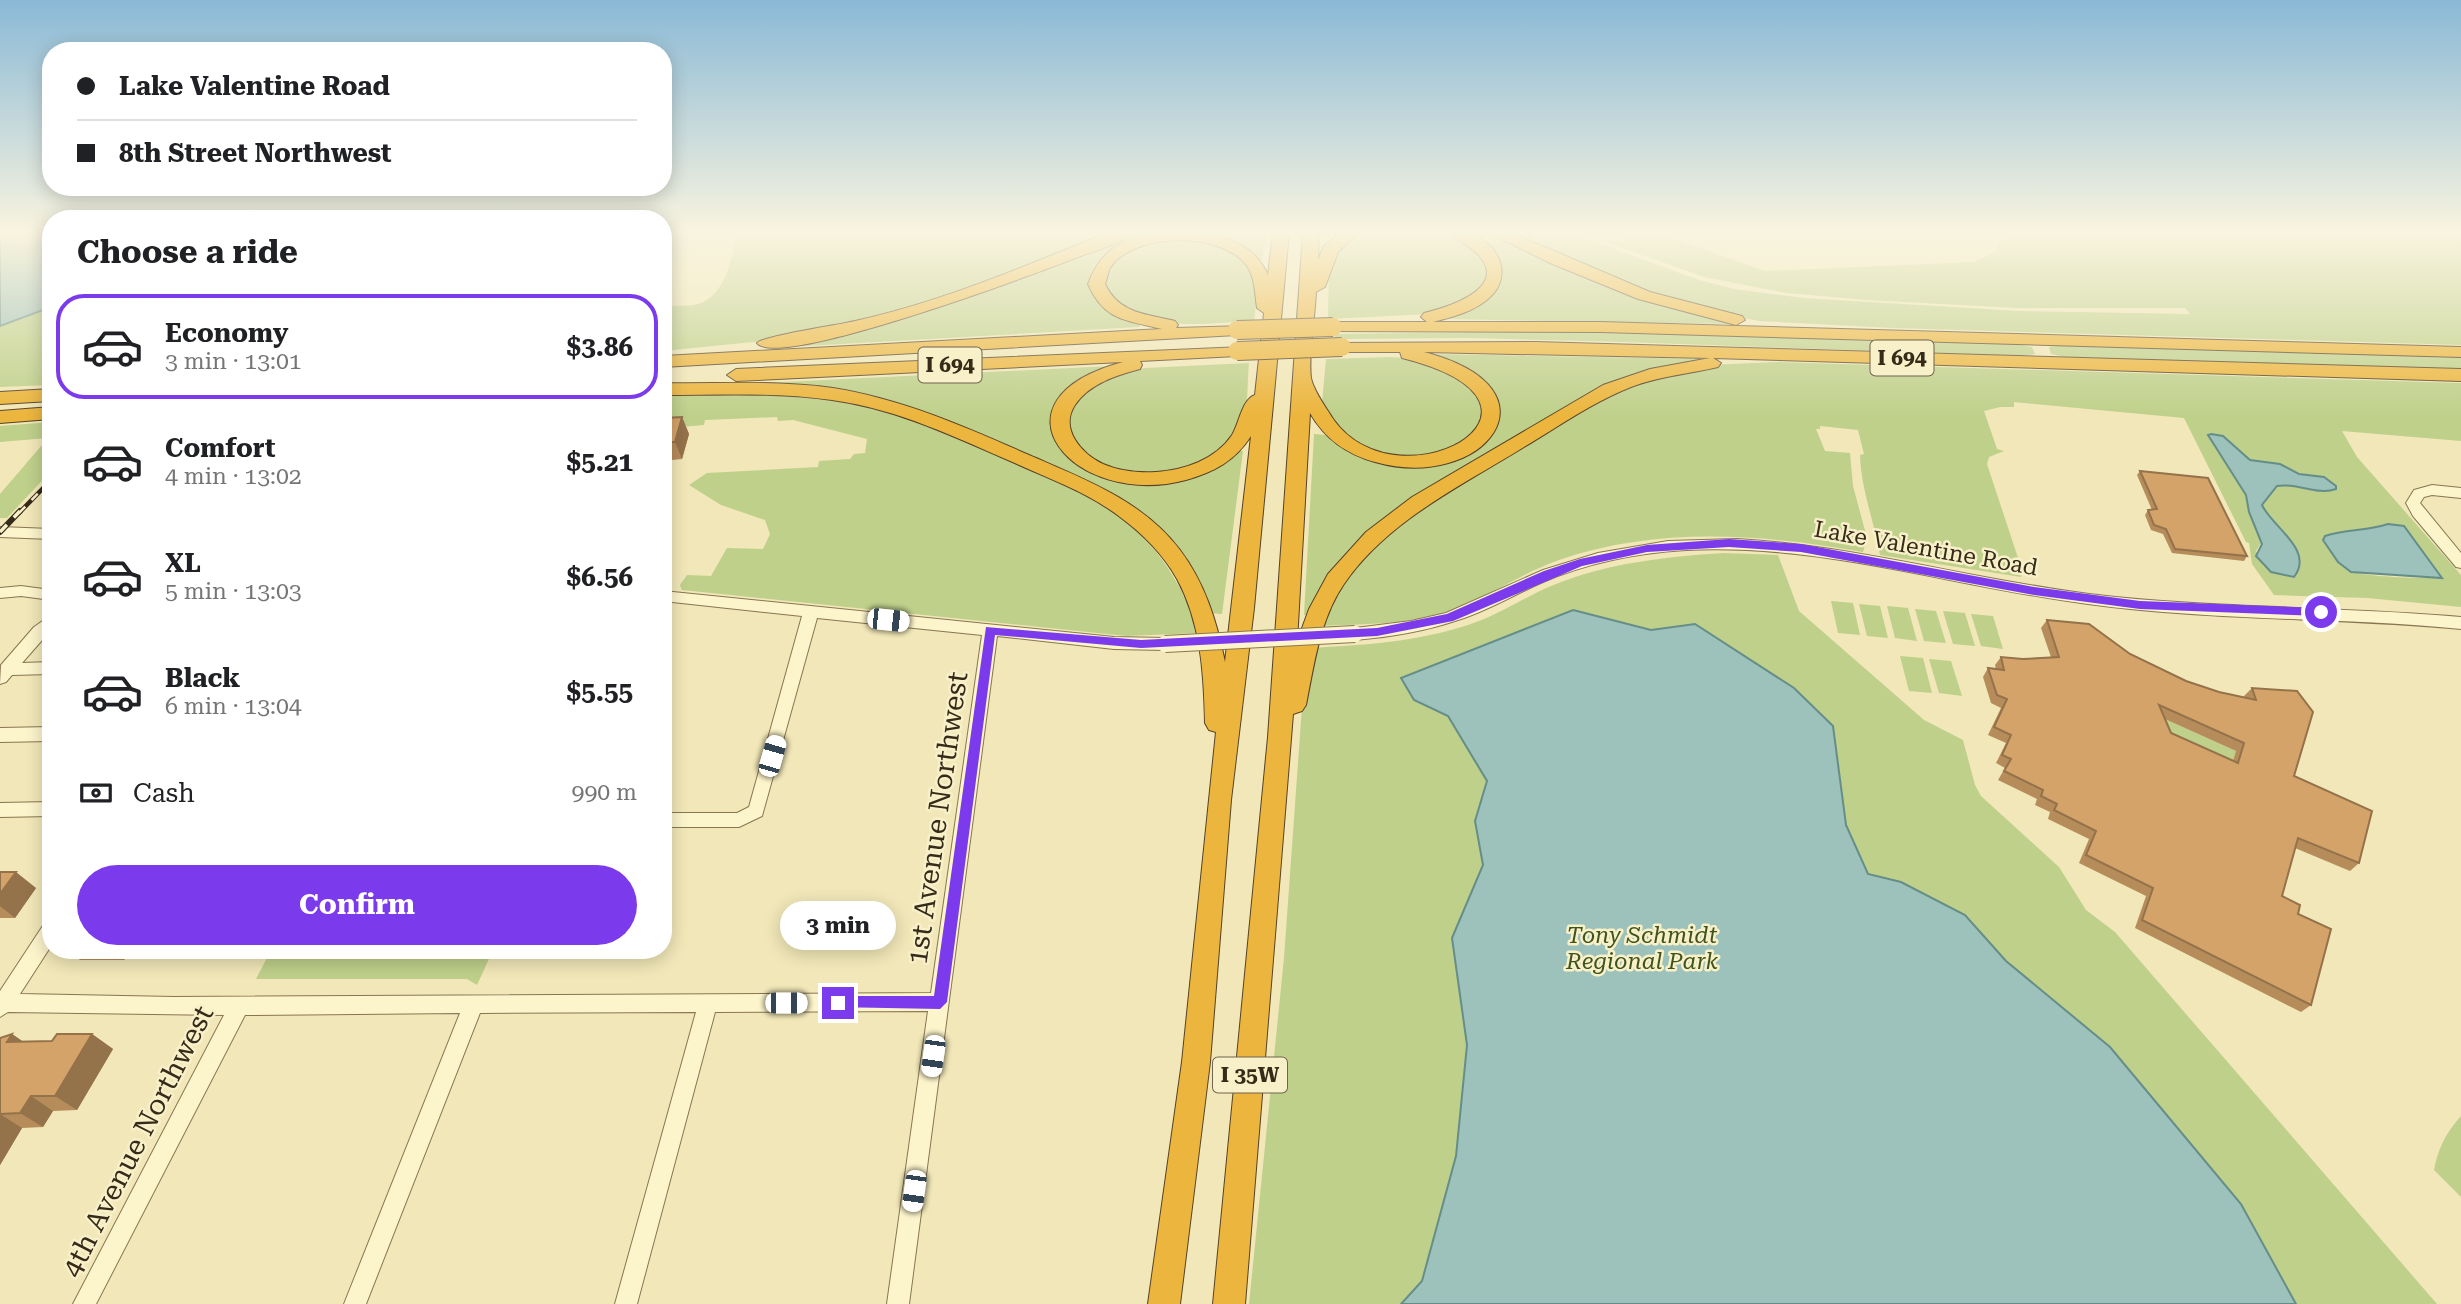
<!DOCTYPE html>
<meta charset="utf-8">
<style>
:root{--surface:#fff;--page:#f6f6f6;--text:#202124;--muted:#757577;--line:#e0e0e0;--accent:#7c3aed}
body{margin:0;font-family:"Roboto Serif",serif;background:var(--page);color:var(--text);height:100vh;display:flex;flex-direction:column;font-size:26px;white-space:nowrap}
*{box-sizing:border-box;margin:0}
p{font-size:23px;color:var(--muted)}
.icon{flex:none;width:38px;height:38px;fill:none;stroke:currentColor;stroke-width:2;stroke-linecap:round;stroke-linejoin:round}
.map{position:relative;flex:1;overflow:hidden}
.details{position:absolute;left:42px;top:210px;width:630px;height:749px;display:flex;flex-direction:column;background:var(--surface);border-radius:28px;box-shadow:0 4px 18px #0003}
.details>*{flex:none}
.hud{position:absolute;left:42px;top:42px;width:630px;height:154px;border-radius:28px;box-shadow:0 4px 18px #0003;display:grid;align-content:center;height:154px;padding:0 35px;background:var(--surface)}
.end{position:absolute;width:32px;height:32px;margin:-16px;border:9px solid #7c3aed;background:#fff;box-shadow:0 0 0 4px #fff}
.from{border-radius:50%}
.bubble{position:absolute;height:49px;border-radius:24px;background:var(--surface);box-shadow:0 4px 18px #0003;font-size:23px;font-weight:700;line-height:49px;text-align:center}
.car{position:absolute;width:21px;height:42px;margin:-21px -10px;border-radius:9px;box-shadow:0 0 5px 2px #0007;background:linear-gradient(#fff 24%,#345 0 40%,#fff 0 76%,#345 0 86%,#fff 0)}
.hud b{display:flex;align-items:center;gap:24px;height:66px;font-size:26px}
.hud b+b{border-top:2px solid var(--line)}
.hud i{width:18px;height:18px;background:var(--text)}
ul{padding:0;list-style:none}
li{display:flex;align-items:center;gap:21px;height:105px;margin:0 14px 10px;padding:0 21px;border:4px solid transparent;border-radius:28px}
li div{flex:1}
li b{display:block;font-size:26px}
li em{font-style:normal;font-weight:700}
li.current{border-color:var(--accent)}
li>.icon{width:63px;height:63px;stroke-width:1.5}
h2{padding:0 35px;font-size:32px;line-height:84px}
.pay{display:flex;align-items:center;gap:18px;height:77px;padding:0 35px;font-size:26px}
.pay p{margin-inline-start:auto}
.action{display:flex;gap:14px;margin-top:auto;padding:14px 35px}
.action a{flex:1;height:80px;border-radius:42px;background:var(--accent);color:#fff;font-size:28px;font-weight:700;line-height:80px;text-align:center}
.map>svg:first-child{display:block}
.green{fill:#bfd08b;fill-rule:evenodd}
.water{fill:#9dc1bb;stroke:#658e89;stroke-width:2}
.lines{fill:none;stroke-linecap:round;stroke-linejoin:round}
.minor-casing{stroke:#887652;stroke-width:2}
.highway-casing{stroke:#554227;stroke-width:2}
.minor{fill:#fcf4cb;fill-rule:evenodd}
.highway{fill:#ecb53d;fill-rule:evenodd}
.rail-far1-casing{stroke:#362a19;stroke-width:4.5}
.rail-casing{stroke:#362a19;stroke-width:6}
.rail-far1{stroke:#f8f0c8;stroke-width:2.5;stroke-dasharray:9;stroke-linecap:butt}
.rail{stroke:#f8f0c8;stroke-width:3.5;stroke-dasharray:10;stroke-linecap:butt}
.minor-bridge-casing{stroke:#887652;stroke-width:18;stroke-linecap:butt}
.highway-bridge-casing{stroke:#554227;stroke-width:20;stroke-linecap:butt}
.minor-bridge{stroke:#fcf4cb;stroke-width:16}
.highway-bridge{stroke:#ecb53d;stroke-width:18}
.wall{fill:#b68c5b;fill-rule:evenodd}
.shaded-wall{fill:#94724a}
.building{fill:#d4a36a;stroke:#94724a;stroke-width:2;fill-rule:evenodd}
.route{fill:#7c3aed}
.labels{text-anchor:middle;stroke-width:5;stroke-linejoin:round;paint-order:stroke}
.shield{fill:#f8f0c8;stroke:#70654e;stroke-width:2}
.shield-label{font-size:21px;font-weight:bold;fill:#362a19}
.street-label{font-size:23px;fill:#362a19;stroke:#f8f0c8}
.park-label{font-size:23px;font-style:italic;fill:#3f541d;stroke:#f8f0c8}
.near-street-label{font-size:28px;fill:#362a19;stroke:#f8f0c8}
</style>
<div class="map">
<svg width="2461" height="1304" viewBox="0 0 2461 1304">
<rect width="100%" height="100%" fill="#f1e7b8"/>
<g class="green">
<path d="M738 233H1116L915 310 763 341 663 351V324H667L669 312H663V306C674 305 687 307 698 304 726 296 731 258 738 233Z"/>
<path d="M1129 233H1165C1148 238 1127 241 1112 250 1064 279 1105 314 1141 324L1139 327 771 348 910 316Z"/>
<path d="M1194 233H1266L1262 260C1238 260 1219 237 1194 233Z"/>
<path d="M1357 233H1450L1486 259 1489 278 1479 293 1430 314 1328 319 1329 261 1332 253Z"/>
<path d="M1464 233H1490L1668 307 1731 324 1444 319 1498 280Z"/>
<path d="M1504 233H1571L1699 280 1734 289 1804 298 2019 311 2190 314 2185 308H2018L1867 300 1786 293 1704 277 1580 233 1615 242 1625 233H1658L1765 271 1973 262 1998 251V242C2023 231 2041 242 2068 233H2461V345L1892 328 1759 321 1678 304Z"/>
<path d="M1185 238C1240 251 1263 256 1254 321 1216 323 1163 330 1127 312 1117 308 1108 292 1101 284L1106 266 1140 243Z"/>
<path d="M47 307H51V385L0 387V326Z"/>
<path d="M1509 332H1626L2016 344 2032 347 2035 354 2020 356 1622 342 1472 338 1335 339V334Z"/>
<path d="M2062 345 2461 356V369L2065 357 2051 354 2049 347Z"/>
<path d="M1432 354 1708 359 1646 371 1601 387 1405 506 1310 615H1304L1314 434 1327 435 1345 448 1437 462 1494 417 1453 363 1432 356Z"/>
<path d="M1390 357 1407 358 1448 369 1481 401V421L1476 431 1459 445 1424 456H1408L1386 454 1349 440 1322 403 1326 359Z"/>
<path d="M1776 362 2461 383V441L2342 431 2357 457 2461 575V607L2367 598 2274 595 2252 564 2249 543 2246 542 2184 418 2014 402V407H2000L1984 411 1997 449 2004 451 1989 457 1987 464 2023 573 2021 577 1880 555C1874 521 1861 489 1860 455L1864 454 1858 430 1820 426V429H1816L1825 451 1850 453 1853 486 1867 538 1863 552C1763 534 1657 526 1559 560 1525 572 1496 592 1463 606 1417 625 1366 624 1317 626L1333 592 1387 529 1617 387 1707 365ZM2211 434 2223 436 2250 460 2280 464 2306 476 2320 491 2291 485 2277 486 2262 505 2264 567 2256 551 2262 541 2249 512 2246 495 2209 435ZM2388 524 2404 526 2441 577C2421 579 2373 577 2353 572 2344 570 2338 561 2333 554L2348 530 2373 529Z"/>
<path d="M1249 363C1247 381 1249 406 1242 422 1218 475 1123 492 1082 452 1076 446 1072 437 1067 430L1070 406 1076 397 1119 372 1145 368Z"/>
<path d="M1112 366 1069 392 1067 454 1158 482 1236 451H1243L1222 614 1208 613 1143 520 921 413 740 384Z"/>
<path d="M663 394C724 394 788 392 849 401 900 409 946 433 993 453 1043 476 1100 495 1140 534 1169 563 1186 596 1200 633L1126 636 682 590 680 585 687 575 711 576 727 548 763 549 770 534 765 520 721 505 689 485 707 473 818 467 819 461 850 459 854 454 865 453 867 439 793 420 778 421 777 417 705 420 704 425 668 428 663 421Z"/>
<path d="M51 422V471L7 518H0V494L48 438 0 442V426Z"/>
<path d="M1724 553 1778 555 1799 611 1924 720 1963 740 1975 785 1981 796 2059 867 2086 910 2115 932 2437 1304H1249L1284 958 1304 679 1310 648C1364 645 1416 642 1468 625 1497 616 1523 598 1551 586 1606 563 1664 557 1724 553Z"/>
<path d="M1831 601 1853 603 1860 635 1838 633Z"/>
<path d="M1859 604 1880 606 1888 638 1867 636Z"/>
<path d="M1887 606 1908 608 1917 641 1895 638Z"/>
<path d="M1915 609 1936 611 1946 643 1924 641Z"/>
<path d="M1943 611 1965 613 1975 646 1953 644Z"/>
<path d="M1971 614 1993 616 2003 649 1981 646Z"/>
<path d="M1900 656 1923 658 1932 693 1909 691Z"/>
<path d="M1929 659 1951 661 1962 696 1939 693Z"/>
<path d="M2152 713 2236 751 2230 772 2164 741Z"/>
<path d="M271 950H493L477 985 467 979H256Z"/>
<path d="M2461 1116V1197L2434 1170C2438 1148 2446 1133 2461 1116Z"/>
</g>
<g class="water">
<path d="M0 233H51V307L0 326Z"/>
<path d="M2211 434 2223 436 2250 460 2280 464 2299 474 2324 477 2336 486V489C2317 496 2297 482 2277 486L2262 505C2272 527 2315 550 2294 577L2271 572 2256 556 2262 544 2249 512 2246 495 2208 435Z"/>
<path d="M2388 524 2404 526 2442 578 2351 572 2338 562 2323 540 2325 536C2346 529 2367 531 2388 524Z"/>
<path d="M1573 610 1651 630 1695 624 1794 688 1833 726 1846 825 1868 874 1901 882 1965 915 2006 961 2110 1047 2241 1204 2296 1304H1401L1422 1281 1456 1156 1467 1045 1452 938 1483 865 1475 821 1487 781 1448 716 1414 700 1401 678Z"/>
</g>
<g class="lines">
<g class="minor-casing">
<g id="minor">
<path d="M2432 485 2461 488V498L2432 495 2424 497 2420 503 2461 553V568L2456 567 2413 516 2406 503 2414 490Z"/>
<path d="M0 527 51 529V539L0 537Z"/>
<path d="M1737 539C1858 546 1970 579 2089 594 2212 609 2337 606 2461 617V629C2337 617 2212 621 2088 604 1954 587 1823 543 1686 550 1637 553 1587 563 1543 582 1513 595 1486 612 1455 621 1422 632 1389 637 1355 640L1347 634 1355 628 1411 621 1446 613 1543 570 1598 553 1668 541Z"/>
<path d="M21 586 51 590V600L21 596 0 598V588Z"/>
<path d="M663 591 1114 637 1165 638 1173 644 1165 650 1114 649 997 636 909 1304H887L928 1011 715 1012 637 1304H615L696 1012 480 1013 366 1304H344L460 1013 245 1015 96 1304H73L224 1015 8 1012 0 1017V991L44 924 51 922V946L20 994 174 997 931 993 982 635 817 618 762 816 739 827H663V813H737L749 807 802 616 663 601Z"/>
<path d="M51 615V630L22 663 51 662V674L12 675 6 682 0 684 1 665 34 627Z"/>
<path d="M51 727V741L0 742V728Z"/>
<path d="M51 802V816L0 817V803Z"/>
</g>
</g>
<g class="highway-casing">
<g id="highway">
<path d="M1107 233H1131C1118 246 1090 252 1073 259 1034 274 779 370 757 343 763 336 839 325 855 321 942 302 1025 266 1107 233Z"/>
<path d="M1154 233C1197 233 1247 229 1268 275L1273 233H1289L1254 608 1231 800 1210 1062 1180 1304H1148L1182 1062 1216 732 1209 730 1205 723C1204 674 1201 623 1177 579 1163 554 1143 534 1120 517 1089 493 1052 480 1017 464 957 438 898 409 832 400 777 392 719 395 663 395V383C720 384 777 380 833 388 902 399 966 427 1029 455 1084 479 1142 500 1180 550 1205 583 1217 622 1225 662L1251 436C1235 461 1214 472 1186 480 1074 510 980 400 1123 362L736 381 727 375 736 369 1243 347 1246 351 1237 356 1140 361 1142 365 1140 369C1117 375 1089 384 1075 405 1059 429 1082 454 1103 464 1119 471 1139 473 1156 472 1184 470 1215 460 1232 435 1239 424 1242 399 1255 395L1264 313 1257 308C1255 294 1255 278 1247 266 1222 231 1133 232 1110 268 1108 272 1107 279 1105 284 1119 314 1147 314 1175 321L1178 325 1176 328 1243 326 1246 330 1237 335 663 367V356L1162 329C1126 320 1104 321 1088 284 1099 252 1122 238 1154 233Z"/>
<path d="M1303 233H1319L1318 260 1324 246 1340 233H1358L1338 252 1325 287 1316 292C1315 317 1308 355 1311 378 1313 388 1322 402 1328 411 1389 518 1593 406 1402 358L1400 352H1342L1333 347 1336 343 1536 342 2461 369V381L1713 358 1721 363 1718 367C1689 374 1659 376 1631 387 1593 402 1559 426 1524 447 1461 486 1387 521 1344 584 1320 619 1314 665 1306 705L1302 711 1293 714 1245 1304H1213L1268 737ZM1424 352 1710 358 1650 369 1603 385 1412 497 1366 532 1328 574 1309 609 1297 642 1310 413C1325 439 1346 454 1375 462 1483 493 1567 389 1424 352Z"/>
<path d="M1451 233C1458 233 1467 232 1473 235 1501 246 1513 278 1488 299 1473 312 1452 317 1433 322H1601L2461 347V357L1601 332 1327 331 1324 327 1333 322H1427L1421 317 1424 313C1445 308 1506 290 1481 258 1473 247 1460 243 1451 233Z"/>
<path d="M1489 233H1512L1650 292 1742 316 1745 320 1736 325 1638 299 1550 263Z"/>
<path d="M51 389V401L0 404V392Z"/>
<path d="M51 407V419L0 423V411Z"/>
</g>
</g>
<use href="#minor" class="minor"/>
<use href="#highway" class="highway"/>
<g class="rail-far1-casing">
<path id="rail-far1" d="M19 513 51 480"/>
</g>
<g class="rail-casing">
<path id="rail" d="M0 532 20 511"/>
</g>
<use href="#rail-far1" class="rail-far1"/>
<use href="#rail" class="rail"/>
<g class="minor-bridge-casing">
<path id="minor-bridge" d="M1165 644 1355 634"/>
</g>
<g class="highway-bridge-casing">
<g id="highway-bridge">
<path d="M1237 330 1333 327"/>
<path d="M1237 351 1342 347"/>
</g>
</g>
<use href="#minor-bridge" class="minor-bridge"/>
<use href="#highway-bridge" class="highway-bridge"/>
</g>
<g class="wall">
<path d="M682 417 689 434 682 459 672 460 666 482H663V418Z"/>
<path d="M2140 471 2247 556 2244 561 2172 553 2163 534 2151 530 2145 515 2148 510H2152L2137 475Z"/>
<path d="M2047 620 2130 654 2186 681 2219 692 2245 698 2244 696 2252 688 2294 776 2359 863 2350 871 2295 848 2282 896 2298 914 2311 1005 2301 1012 2135 928 2146 896 2079 863 2089 839 2048 819 2050 812 2035 805 2037 799 1998 780 2005 768 1996 763 2006 743 1988 735 2001 708 1991 703 1983 677 1988 668 1996 669 1995 665 2001 657 2023 659 2051 657 2041 628ZM2165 719 2236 751 2233 761 2171 733Z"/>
<path d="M0 872 36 888 15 918H0Z"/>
<path d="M68 950H129L124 960H80Z"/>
<path d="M12 1034 23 1042 52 1041 92 1034 113 1049 77 1110 53 1111 43 1127 22 1128 0 1165V1038Z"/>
</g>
<g class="shaded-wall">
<path d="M682 417 689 434 682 459 675 442Z"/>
<path d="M665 442 672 460 666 482 663 476V448Z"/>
<path d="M16 872 36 888 15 918 0 906V894Z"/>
<path d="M112 950H129L124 960Z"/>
<path d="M12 1034 34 1049 7 1042Z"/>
<path d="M92 1034 113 1049 77 1110 55 1096Z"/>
<path d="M31 1096 53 1111 43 1127 20 1113Z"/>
<path d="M0 1114 22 1128 0 1165Z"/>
</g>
<g class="building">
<path d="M682 417 675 442H665L663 448V418Z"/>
<path d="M2140 471 2208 478 2247 556 2175 549 2166 529 2154 525 2148 510 2157 509Z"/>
<path d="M2047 620 2089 624 2130 654 2186 681 2219 692 2256 700 2252 688 2297 691 2313 712 2294 776 2372 811 2359 863 2298 838 2282 896 2300 905 2298 914 2331 929 2311 1005 2142 920 2153 888 2086 855 2096 831 2054 810 2057 804 2041 796 2043 790 2004 771 2011 759 2002 755 2011 735 1994 727 2007 699 1997 695 1988 668 2004 670 2001 657 2023 659 2059 657ZM2159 705 2244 743 2238 763 2171 733Z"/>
<path d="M0 872H16L0 894Z"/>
<path d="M12 1034 7 1042 52 1041 57 1034H92L55 1096H31L20 1113 0 1114V1038Z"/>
</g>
<linearGradient id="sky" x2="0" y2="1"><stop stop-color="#8ab9d6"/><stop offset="0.56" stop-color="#f9f4df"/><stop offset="1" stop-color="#f9f4df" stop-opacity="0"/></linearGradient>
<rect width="2461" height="416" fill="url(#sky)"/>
<path class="route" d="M1729 539 1801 544 2034 587 2140 601 2321 608 2326 612 2321 616 2140 609 2034 595 1801 552 1729 547 1647 552 1582 566 1453 621 1377 636 1141 648 995 635 947 1002 940 1009 833 1007 831 1003 838 996H934L986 627 1141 640 1377 628 1447 614 1544 571 1580 559 1647 545Z"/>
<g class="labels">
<g class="shield">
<rect x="1870.5" y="340.5" width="63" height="35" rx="5"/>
<rect x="918.5" y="347.5" width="63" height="35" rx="5"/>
<rect x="1213" y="1057.5" width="74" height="35" rx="5"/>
</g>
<g class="shield-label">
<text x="1902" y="365">I 694</text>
<text x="950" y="372">I 694</text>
<text x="1250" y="1082">I 35W</text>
</g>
<g class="street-label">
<text transform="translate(1926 548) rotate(10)" y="8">Lake Valentine Road</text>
</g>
<g class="park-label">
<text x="1642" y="943">Tony Schmidt<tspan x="1642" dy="26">Regional Park</tspan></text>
</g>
<g class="near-street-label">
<text transform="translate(937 818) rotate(-82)" y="10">1st Avenue Northwest</text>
<text transform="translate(137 1141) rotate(-63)" y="10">4th Avenue Northwest</text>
</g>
</g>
</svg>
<i class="end from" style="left:2321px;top:612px"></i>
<i class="end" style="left:838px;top:1003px"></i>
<div class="bubble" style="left:780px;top:901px;width:116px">3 min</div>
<i class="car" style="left:888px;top:620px;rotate:96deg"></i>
<i class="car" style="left:772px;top:756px;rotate:16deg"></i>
<i class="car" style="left:786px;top:1003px;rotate:90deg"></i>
<i class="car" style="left:933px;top:1056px;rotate:188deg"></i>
<i class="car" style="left:914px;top:1191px;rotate:188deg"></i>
<div class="hud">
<b><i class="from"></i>Lake Valentine Road</b>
<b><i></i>8th Street Northwest</b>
</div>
<section class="details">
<h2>Choose a ride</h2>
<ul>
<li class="current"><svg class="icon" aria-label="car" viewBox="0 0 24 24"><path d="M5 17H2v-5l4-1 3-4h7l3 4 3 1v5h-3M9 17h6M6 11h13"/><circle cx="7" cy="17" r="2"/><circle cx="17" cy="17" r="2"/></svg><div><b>Economy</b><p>3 min · 13:01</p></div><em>$3.86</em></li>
<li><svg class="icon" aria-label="car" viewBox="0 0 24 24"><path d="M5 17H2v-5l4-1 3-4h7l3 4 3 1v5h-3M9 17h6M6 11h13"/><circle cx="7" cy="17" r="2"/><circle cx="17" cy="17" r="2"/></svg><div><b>Comfort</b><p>4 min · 13:02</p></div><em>$5.21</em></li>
<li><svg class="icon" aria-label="car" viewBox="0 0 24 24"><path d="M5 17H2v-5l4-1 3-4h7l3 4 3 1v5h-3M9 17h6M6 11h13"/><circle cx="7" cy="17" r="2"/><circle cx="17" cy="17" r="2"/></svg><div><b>XL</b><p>5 min · 13:03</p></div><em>$6.56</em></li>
<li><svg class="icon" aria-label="car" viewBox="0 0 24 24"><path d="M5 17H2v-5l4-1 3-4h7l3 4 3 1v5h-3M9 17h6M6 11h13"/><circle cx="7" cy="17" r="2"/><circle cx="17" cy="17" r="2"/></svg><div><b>Black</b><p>6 min · 13:04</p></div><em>$5.55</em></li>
</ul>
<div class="pay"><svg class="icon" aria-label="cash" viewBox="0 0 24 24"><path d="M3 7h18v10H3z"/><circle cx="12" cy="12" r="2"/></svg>Cash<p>990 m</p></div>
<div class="action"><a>Confirm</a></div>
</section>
</div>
